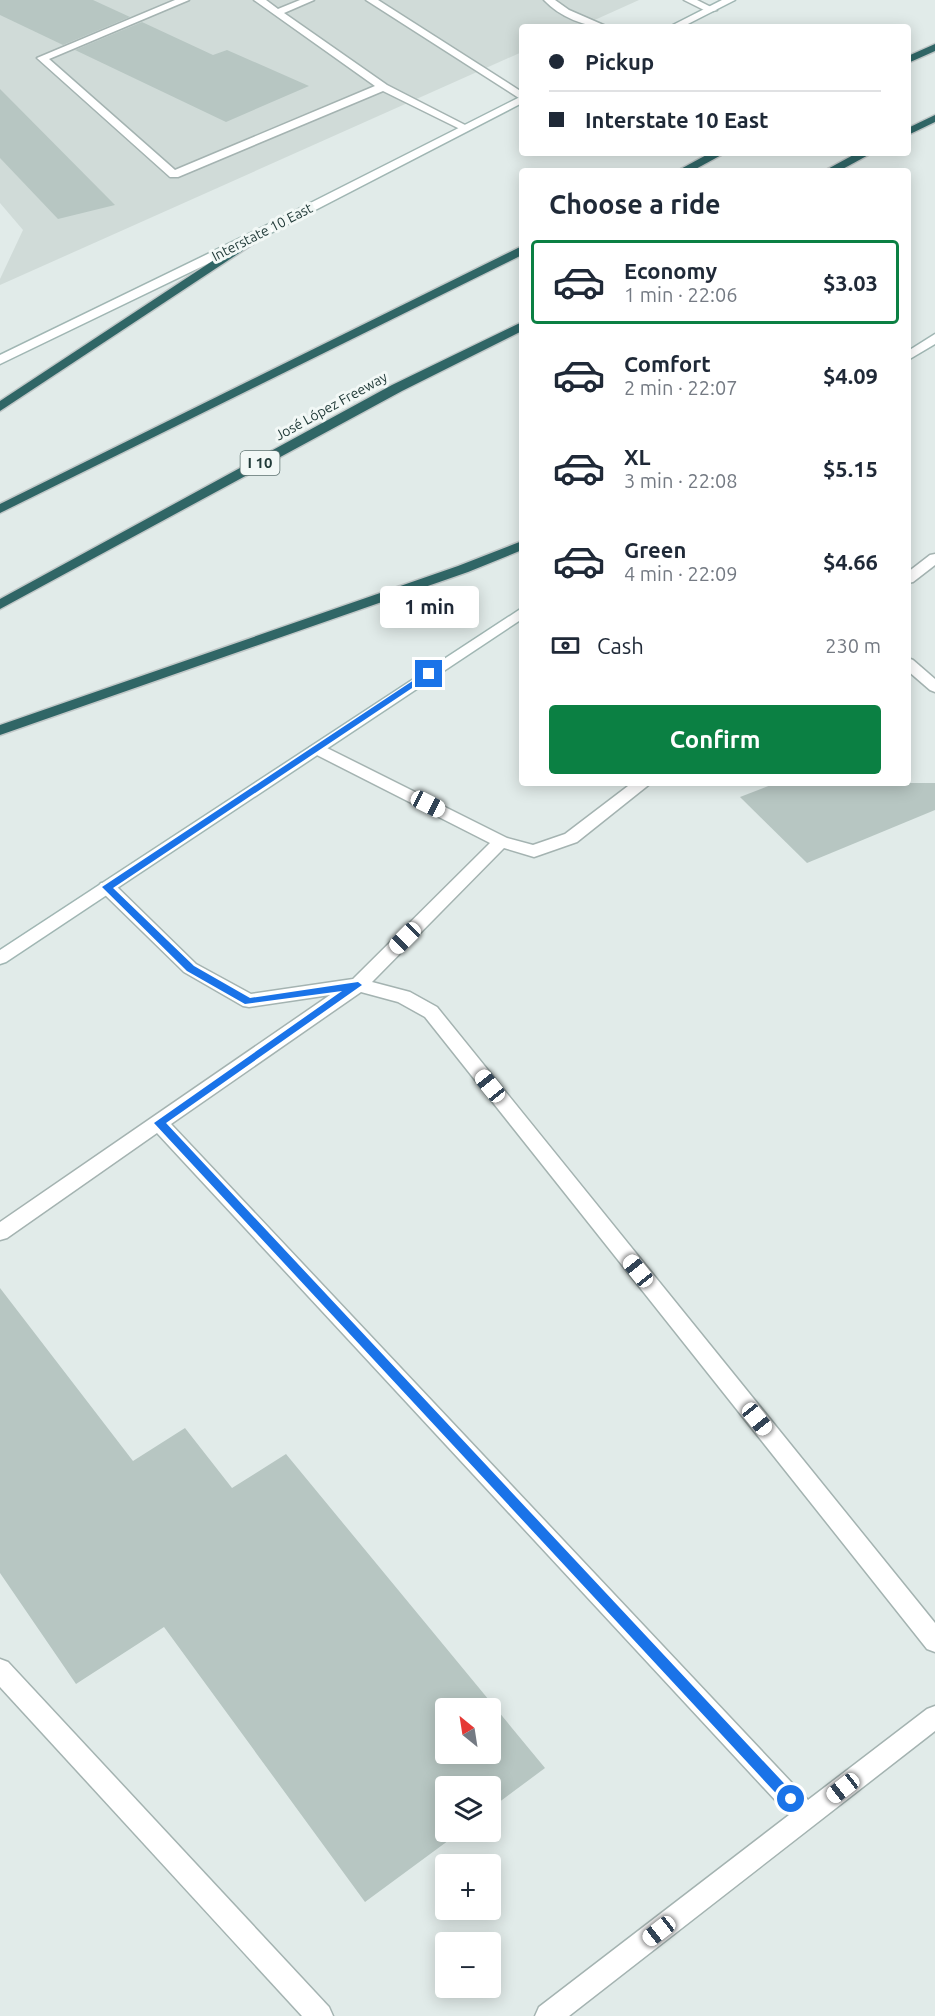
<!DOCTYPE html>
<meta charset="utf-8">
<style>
:root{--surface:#fff;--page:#f6f6f7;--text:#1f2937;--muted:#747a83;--line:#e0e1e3;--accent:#0b8043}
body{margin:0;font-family:Ubuntu,sans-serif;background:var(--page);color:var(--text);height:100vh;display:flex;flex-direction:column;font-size:22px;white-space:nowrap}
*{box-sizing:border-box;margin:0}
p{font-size:20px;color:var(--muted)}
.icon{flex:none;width:33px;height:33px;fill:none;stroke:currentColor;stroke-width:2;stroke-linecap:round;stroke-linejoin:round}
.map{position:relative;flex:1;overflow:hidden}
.side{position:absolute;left:519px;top:168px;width:392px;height:618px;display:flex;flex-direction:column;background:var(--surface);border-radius:6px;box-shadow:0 3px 15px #0003}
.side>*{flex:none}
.top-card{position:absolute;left:519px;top:24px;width:392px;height:132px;border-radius:6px;box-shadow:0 3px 15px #0003;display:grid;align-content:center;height:132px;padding:0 30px;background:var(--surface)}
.needle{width:39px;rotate:330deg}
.buttons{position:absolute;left:435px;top:1698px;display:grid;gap:12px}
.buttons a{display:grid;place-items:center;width:66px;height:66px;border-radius:6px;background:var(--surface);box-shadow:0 3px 15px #0003;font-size:30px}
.end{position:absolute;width:27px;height:27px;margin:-14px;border:8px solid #1a73e8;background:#fff;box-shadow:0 0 0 3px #fff}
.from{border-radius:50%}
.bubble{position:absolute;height:42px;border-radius:6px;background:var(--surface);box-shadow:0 3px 15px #0003;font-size:20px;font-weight:600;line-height:42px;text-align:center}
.car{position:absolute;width:18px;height:36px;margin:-18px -9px;border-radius:8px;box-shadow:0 0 4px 2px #0007;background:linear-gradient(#fff 24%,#345 0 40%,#fff 0 76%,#345 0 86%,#fff 0)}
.top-card b{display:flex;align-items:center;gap:21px;height:57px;font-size:22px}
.top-card b+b{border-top:2px solid var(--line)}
.top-card i{width:15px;height:15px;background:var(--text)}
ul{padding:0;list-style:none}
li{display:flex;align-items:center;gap:18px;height:84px;margin:0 12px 9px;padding:0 18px;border:3px solid transparent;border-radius:6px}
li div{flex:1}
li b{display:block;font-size:22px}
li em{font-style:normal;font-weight:600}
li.current{border-color:var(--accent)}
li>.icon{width:54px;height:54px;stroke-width:1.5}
h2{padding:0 30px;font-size:27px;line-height:72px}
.pay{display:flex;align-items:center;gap:15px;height:66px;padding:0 30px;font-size:22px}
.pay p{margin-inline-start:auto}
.action{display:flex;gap:12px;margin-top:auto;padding:12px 30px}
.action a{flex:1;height:69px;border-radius:6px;background:var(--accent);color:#fff;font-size:24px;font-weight:600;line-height:69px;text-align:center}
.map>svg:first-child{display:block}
.built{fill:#d0dbd8}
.building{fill:#b7c6c2;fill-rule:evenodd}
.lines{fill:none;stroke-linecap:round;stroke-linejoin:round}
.lane-casing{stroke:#a4b3b1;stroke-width:3}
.secondary-casing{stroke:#a0b6b3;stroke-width:3}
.highway-casing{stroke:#c1c8c8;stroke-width:3}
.lane{fill:#fff;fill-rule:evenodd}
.secondary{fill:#fff;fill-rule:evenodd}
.highway{fill:#306666;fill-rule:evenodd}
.route{fill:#1a73e8}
.labels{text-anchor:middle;stroke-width:6;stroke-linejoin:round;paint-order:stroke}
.far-street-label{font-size:14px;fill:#223b39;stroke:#f2f8f6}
.shield{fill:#f2f8f6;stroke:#607472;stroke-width:1.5}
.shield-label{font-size:15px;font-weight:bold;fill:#223b39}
</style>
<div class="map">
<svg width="935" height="2016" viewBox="0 0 935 2016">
<rect width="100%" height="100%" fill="#e1ebe9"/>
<path class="built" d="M0 0H639L579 27H522V52L0 285V279L23 230 0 203Z"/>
<g class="building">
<path d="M0 0H93L130 17 63 45 0 15Z"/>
<path d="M142 22 213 55 227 50 309 86 226 122 75 50Z"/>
<path d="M0 89 115 205 58 219 0 158Z"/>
<path d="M776 783H935V810L807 863 740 797Z"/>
<path d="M0 1288 133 1461 185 1428 232 1488 286 1454 545 1768 490 1809V1786H446V1832H460L365 1902 164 1627 76 1684 0 1573ZM446 1708H490V1754H446Z"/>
</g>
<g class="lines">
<g class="lane-casing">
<g id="lane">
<path d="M175 0H189L49 59 175 170 375 86 254 0H266L278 9 300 0H314L284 13 387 85 469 127 468 129H460L383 91 178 177H170L37 58Z"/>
<path d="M366 0H378L522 92V100Z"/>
<path d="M544 0H555L569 10 608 27C585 27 560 17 544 0Z"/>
<path d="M684 0H697L717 10 708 12Z"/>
<path d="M935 554V565L913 582 908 583V572L930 555Z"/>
<path d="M908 658 913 660 935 679V692L930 690 908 671Z"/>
<path d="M317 743 507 838 533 845 565 834 632 783H651L577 842 534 857 504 848 372 982 410 992 437 1007 935 1623V1652L927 1649 425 1017 398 1002 361 992 171 1124 808 1800 927 1709 935 1706V1731L569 2016H535L539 2007 789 1815 157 1133 7 1238 0 1240V1222L330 995 249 1007 243 1006 184 972 101 891 98 887 101 883H113L196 964 251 994 353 979 490 843 311 752 309 748Z"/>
<path d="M0 1659 8 1662 329 2007 333 2016H302L0 1687Z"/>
</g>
</g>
<g class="secondary-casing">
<g id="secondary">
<path d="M722 0H735L682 27H669Z"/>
<path d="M522 96V103L265 236 0 364V355L257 230Z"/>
<path d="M935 334V344L908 360V351Z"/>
<path d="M522 608V619L6 962 0 964V950Z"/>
</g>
</g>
<g class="highway-casing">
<g id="highway">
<path d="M935 44V51L908 63V56Z"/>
<path d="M935 115V122L908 135V128Z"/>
<path d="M710 153H725L692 171H677Z"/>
<path d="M857 153H872L839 171H824Z"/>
<path d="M261 229 265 230V236L0 411V401Z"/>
<path d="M522 246V255L0 513V504Z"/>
<path d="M522 322V331L402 391 0 609V599L392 385Z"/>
<path d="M522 541V550L468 572 0 735V725L458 566Z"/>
</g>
</g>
<use href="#lane" class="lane"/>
<use href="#secondary" class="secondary"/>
<use href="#highway" class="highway"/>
</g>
<path class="route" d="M426 672 433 674 113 888 194 966 250 998 358 982 362 985 166 1123 795 1795 797 1799 795 1804 791 1806 786 1804 154 1123 342 991 245 1004 187 971 102 887Z"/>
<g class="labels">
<g class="far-street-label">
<text transform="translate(262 232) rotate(-27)" y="5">Interstate 10 East</text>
<text transform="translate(331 406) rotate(-29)" y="5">José López Freeway</text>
</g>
<rect class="shield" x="240.5" y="451" width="39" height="24" rx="4.5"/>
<g class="shield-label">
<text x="260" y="468">I 10</text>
</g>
</g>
</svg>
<div class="buttons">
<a><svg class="needle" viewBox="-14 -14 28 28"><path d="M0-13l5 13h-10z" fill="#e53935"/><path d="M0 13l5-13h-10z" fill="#747a83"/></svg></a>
<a><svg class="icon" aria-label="layers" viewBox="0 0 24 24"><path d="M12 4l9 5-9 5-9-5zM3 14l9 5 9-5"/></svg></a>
<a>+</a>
<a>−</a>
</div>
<i class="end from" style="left:791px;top:1799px"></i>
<i class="end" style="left:429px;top:674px"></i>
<div class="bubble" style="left:380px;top:586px;width:99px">1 min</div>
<i class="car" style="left:428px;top:804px;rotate:117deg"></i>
<i class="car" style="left:405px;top:938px;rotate:225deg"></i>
<i class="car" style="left:490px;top:1086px;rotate:321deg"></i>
<i class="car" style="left:638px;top:1271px;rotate:321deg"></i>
<i class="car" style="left:757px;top:1419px;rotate:141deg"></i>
<i class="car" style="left:843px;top:1788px;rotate:232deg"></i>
<i class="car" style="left:659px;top:1931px;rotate:232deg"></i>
<div class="top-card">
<b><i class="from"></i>Pickup</b>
<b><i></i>Interstate 10 East</b>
</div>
<section class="side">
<h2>Choose a ride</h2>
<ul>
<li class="current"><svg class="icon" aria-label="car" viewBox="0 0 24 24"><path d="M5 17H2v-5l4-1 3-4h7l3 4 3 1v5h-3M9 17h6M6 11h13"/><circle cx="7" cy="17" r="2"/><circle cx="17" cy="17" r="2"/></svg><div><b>Economy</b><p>1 min · 22:06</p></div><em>$3.03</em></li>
<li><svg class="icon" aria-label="car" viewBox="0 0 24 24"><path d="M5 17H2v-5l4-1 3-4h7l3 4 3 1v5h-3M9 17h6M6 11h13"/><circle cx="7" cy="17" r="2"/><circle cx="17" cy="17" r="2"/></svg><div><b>Comfort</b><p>2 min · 22:07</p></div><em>$4.09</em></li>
<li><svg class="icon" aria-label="car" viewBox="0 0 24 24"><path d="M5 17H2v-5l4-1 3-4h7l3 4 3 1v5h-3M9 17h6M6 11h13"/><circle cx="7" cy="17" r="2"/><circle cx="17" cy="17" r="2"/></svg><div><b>XL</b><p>3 min · 22:08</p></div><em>$5.15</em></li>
<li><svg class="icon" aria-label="car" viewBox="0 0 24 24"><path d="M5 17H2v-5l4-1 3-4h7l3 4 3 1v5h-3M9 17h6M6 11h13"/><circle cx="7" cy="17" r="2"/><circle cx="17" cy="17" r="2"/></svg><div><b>Green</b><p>4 min · 22:09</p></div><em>$4.66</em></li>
</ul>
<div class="pay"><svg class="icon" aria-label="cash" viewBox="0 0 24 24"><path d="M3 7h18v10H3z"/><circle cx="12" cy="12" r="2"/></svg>Cash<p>230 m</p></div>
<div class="action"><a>Confirm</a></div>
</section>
</div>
